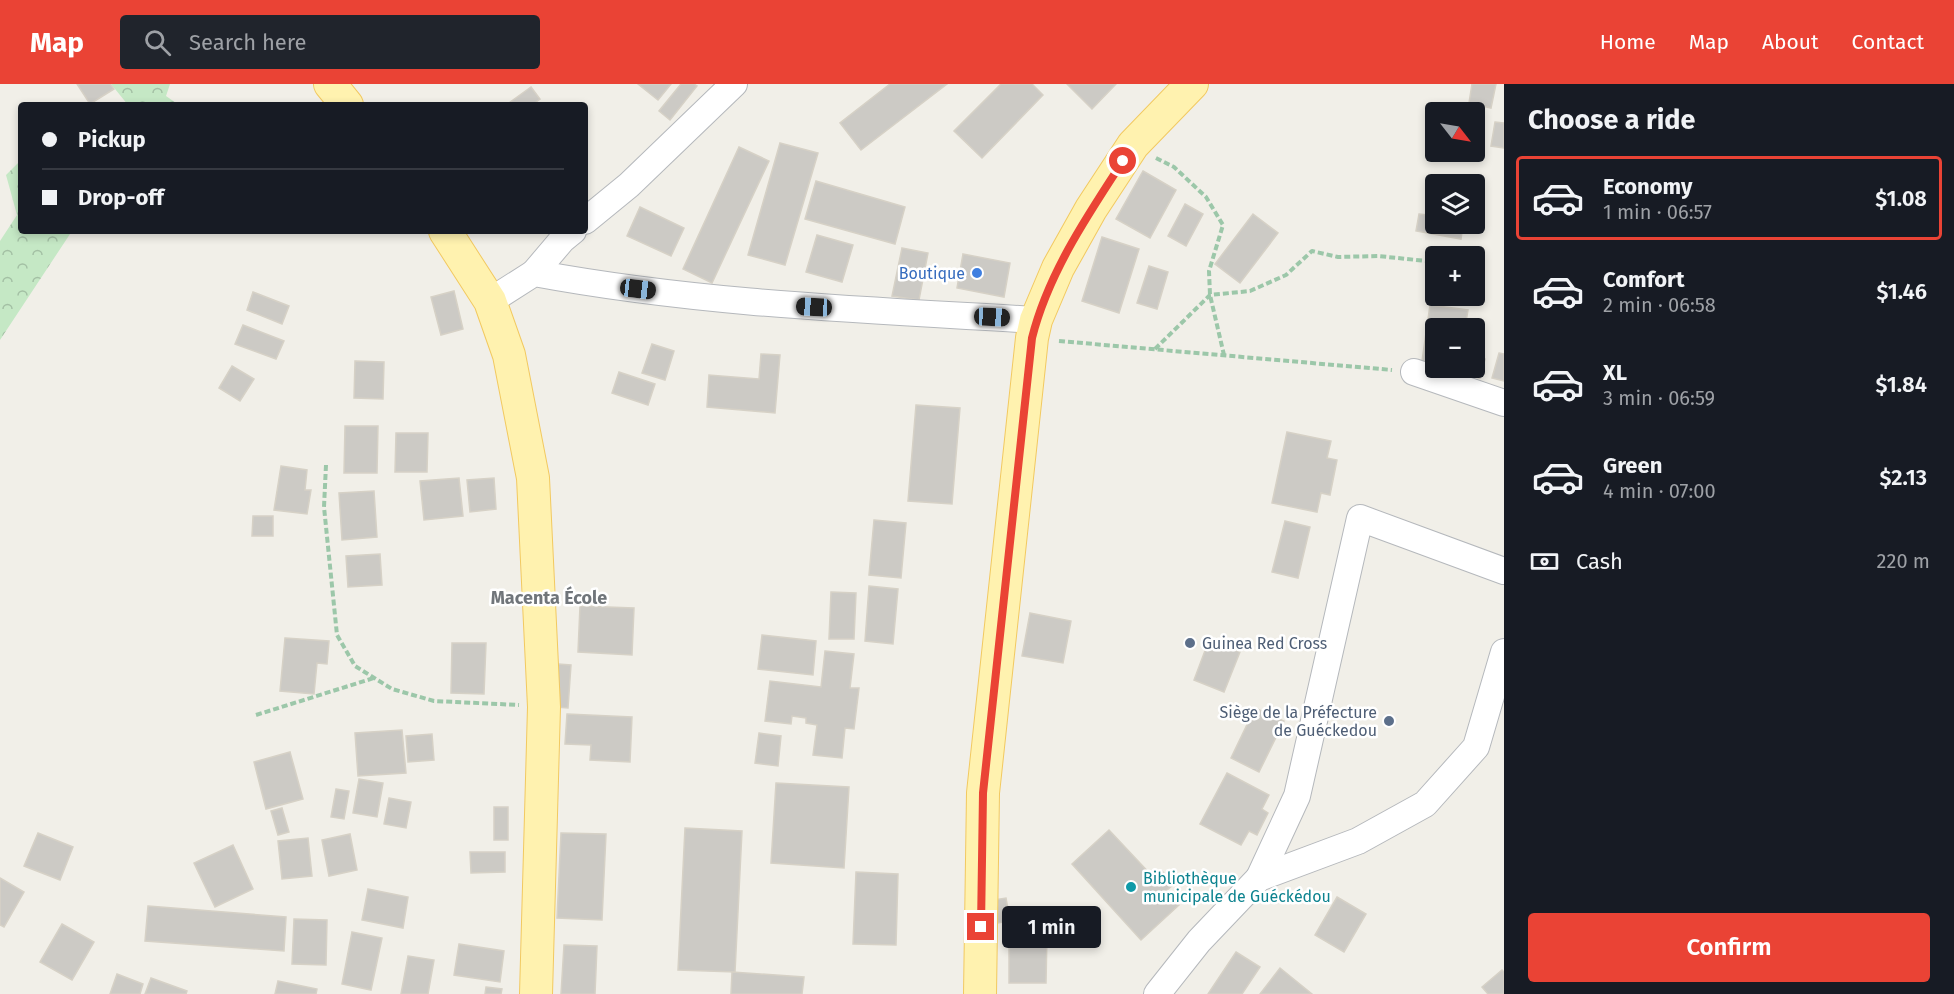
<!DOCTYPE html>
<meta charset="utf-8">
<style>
:root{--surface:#171b24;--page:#20242c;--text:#f1f3f6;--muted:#9ea1a6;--line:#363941;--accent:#ea4335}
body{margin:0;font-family:"Fira Sans",sans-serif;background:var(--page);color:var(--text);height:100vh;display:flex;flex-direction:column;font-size:22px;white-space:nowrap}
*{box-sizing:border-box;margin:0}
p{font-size:20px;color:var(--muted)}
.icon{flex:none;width:33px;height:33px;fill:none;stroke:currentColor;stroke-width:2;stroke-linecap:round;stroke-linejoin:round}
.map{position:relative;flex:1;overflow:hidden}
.side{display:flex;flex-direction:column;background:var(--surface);width:450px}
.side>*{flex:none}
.guide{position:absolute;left:18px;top:18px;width:570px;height:132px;border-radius:6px;box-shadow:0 3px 9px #0003;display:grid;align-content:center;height:132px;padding:0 24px;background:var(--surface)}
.needle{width:39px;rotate:121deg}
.fabs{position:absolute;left:1425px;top:18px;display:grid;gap:12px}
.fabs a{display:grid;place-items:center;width:60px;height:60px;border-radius:6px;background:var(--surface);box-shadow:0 3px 9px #0003;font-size:30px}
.end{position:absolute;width:27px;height:27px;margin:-14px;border:8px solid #ea4335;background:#fff;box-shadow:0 0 0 3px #fff}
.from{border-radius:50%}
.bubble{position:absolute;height:42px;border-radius:6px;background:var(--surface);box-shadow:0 3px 9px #0003;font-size:20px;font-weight:600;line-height:42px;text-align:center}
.car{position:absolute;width:18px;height:36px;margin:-18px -9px;border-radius:8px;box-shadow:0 0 4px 2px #0007;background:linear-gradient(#222 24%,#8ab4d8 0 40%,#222 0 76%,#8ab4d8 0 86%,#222 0)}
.guide b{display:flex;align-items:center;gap:21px;height:57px;font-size:22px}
.guide b+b{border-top:2px solid var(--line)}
.guide i{width:15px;height:15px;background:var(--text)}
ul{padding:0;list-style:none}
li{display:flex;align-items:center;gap:18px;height:84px;margin:0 12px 9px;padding:0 12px;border:3px solid transparent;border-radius:6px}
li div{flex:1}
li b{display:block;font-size:22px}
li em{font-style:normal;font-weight:600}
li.active{border-color:var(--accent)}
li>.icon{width:54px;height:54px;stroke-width:1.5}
h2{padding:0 24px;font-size:27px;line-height:72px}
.pay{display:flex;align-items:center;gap:15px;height:66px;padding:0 24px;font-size:22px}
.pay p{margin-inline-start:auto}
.action{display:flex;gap:12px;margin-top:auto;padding:12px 24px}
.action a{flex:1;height:69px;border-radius:6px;background:var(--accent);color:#fff;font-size:24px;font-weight:600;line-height:69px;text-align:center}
header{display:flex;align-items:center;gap:36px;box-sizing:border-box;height:84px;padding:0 30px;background:var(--accent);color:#fff}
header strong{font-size:28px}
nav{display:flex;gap:33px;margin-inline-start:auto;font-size:21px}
.search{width:420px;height:54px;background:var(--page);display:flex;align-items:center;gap:15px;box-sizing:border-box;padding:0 21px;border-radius:6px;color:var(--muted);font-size:22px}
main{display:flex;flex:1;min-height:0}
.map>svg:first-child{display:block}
.forest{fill:url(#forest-crowns)}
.building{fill:#cccac5;stroke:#d6d1c6;stroke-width:1.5}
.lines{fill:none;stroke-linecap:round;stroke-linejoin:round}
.minor-casing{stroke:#b5b8bc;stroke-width:28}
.major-casing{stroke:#f2c960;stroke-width:34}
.path{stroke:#9cc7a9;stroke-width:4;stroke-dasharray:6 3;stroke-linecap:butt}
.minor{stroke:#fff;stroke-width:26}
.major{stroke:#fff2af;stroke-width:32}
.route{stroke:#ea4335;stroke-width:8}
.shop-dot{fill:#3f7fe0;stroke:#fff;stroke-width:2}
.service-dot{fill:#5c6f8a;stroke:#fff;stroke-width:2}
.culture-dot{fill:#0f9aa8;stroke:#fff;stroke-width:2}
.labels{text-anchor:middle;stroke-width:5;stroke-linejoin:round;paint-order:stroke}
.shop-label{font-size:16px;fill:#366cbe;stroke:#fff;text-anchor:end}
.service-label{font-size:16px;fill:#4e5e75;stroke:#fff;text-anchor:start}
.culture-label{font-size:16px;fill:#0d838f;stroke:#fff;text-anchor:start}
.neighbourhood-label{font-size:18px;font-weight:bold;fill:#70757a;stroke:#fff}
</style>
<header>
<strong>Map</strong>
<div class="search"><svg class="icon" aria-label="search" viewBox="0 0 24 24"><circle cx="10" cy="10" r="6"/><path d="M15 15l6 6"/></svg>Search here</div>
<nav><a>Home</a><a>Map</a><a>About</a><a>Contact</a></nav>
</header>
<main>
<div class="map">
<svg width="1504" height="910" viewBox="0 0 1504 910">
<defs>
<pattern id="forest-crowns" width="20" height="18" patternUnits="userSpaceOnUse" patternTransform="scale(1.5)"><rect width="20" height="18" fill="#c5e8c5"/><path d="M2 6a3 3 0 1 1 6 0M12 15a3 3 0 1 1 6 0" fill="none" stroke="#a3c0a4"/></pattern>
</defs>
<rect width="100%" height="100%" fill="#f1efe8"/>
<g class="forest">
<path d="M111 0H170L166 12 179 21H128Z"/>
<path d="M21 76V147H72L0 256V157L17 131 6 91Z"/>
</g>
<g class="building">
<path d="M77 0H110L114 5 90 20Z"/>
<path d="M638 0H671L658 16Z"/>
<path d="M681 0H694L697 2 670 36 659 27Z"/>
<path d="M890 0H947L861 66 840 39Z"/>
<path d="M1001 0H1032L1043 11 982 74 954 47Z"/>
<path d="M1067 0H1116L1092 25Z"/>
<path d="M1472 0H1496L1491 24 1469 19Z"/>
<path d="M531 3 540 15 532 21H506Z"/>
<path d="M1495 38 1504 39V64L1491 62Z"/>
<path d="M780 59 818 69 785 181 748 171Z"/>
<path d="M739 63 769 77 712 199 683 185Z"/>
<path d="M1143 87 1176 106 1150 154 1116 135Z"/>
<path d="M816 97 905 123 895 160 805 135Z"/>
<path d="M1185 120 1203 130 1186 162 1168 152Z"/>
<path d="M640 123 684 144 671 172 627 152Z"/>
<path d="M1253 130 1278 149 1240 199 1215 180Z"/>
<path d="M1419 130 1436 132V140H1463L1461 155 1416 147Z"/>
<path d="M817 151 853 161 842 198 806 188Z"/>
<path d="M1102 153 1139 165 1119 229 1082 217Z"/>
<path d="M902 164 928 169 919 216 892 212Z"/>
<path d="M963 170 1010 179 1004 213 957 204Z"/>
<path d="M1149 182 1168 188 1157 225 1137 219Z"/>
<path d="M454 207 463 245 441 251 431 213Z"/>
<path d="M253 208 289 222 282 240 247 226Z"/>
<path d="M1430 221 1468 226 1465 244H1436V284H1459L1458 289 1421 284Z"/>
<path d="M243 241 284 257 276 275 235 260Z"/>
<path d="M652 260 674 267 665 296 642 289Z"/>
<path d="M1499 269 1504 270V297L1492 294Z"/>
<path d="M761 270 780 271 775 329 707 323 709 291 759 295Z"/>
<path d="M1474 273 1485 275 1480 294 1467 291 1469 284H1474Z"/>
<path d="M355 277 384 278 383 315 354 314Z"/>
<path d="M232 282 254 295 240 317 219 304Z"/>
<path d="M619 288 655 300 648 321 612 309Z"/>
<path d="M916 321 960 324 952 420 908 417Z"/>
<path d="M345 342H378L377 389H344Z"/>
<path d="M1287 348 1331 357 1327 374 1337 376 1330 411 1321 409 1317 428 1272 419Z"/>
<path d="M396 349H428L427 388H395Z"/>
<path d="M281 382 307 386 305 406H311L307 430 274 426Z"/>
<path d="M459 394 463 432 424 436 420 397Z"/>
<path d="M494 394 496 425 470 428 467 396Z"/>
<path d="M374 407 377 453 342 456 339 409Z"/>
<path d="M253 432H273V452H252Z"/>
<path d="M874 436 906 439 901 494 869 491Z"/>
<path d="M1285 437 1310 443 1298 494 1272 488Z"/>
<path d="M380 470 382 501 348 503 346 472Z"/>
<path d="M869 502 898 505 893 560 865 557Z"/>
<path d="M831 508 856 509 854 555H829Z"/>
<path d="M580 522 634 524 632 571 578 568Z"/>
<path d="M1030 529 1071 537 1063 579 1022 572Z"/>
<path d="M762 551 816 557 813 591 758 585Z"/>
<path d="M285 554 329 557 327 580 317 579 314 610 280 607Z"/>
<path d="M1209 556 1240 568 1224 608 1194 596Z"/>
<path d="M452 559H486L484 610 451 609Z"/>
<path d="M825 567 854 570 850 604H859L854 645 845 644 842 674 813 671 817 641 806 639V634L792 632 791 640 765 637 770 597 821 603Z"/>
<path d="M558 580 571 581 568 624 556 623Z"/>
<path d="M1255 624 1284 637 1259 688 1231 674Z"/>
<path d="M567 630 632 633 630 678 590 676 591 661 565 660Z"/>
<path d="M402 646 406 689 358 692 355 649Z"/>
<path d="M759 649 781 652 778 682 755 679Z"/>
<path d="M432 650 434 676 408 678 406 652Z"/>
<path d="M290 668 303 715 266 725 254 678Z"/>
<path d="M1227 689 1269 711 1262 725 1268 729 1257 751 1249 747 1241 761 1200 740Z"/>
<path d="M359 695 383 699 377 733 353 729Z"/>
<path d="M776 699 849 703 844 784 771 779Z"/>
<path d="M336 705 349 707 344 735 331 733Z"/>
<path d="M389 714 411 718 406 744 384 740Z"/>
<rect x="494" y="723" width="14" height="33"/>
<path d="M282 724 289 748 278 751 271 727Z"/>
<path d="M685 744 742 747 735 888 678 886Z"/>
<path d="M1109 746 1154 794 1162 787 1174 800 1166 807 1179 821 1141 856 1072 780Z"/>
<path d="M38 749 73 763 60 796 24 782Z"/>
<path d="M561 749 606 750 602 836 557 834Z"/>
<path d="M350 750 357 786 329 792 322 756Z"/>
<path d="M308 754 312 792 282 795 278 757Z"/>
<path d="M233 761 253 805 215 823 194 779Z"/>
<path d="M470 768H505V788L471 789Z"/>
<path d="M856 788 898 790 896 861 853 860Z"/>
<path d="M0 794 24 808 4 843 0 841Z"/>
<path d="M368 805 408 813 403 844 362 836Z"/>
<path d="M1337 813 1366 830 1344 868 1315 851Z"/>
<path d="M1006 814 1010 837 998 839 993 816Z"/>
<path d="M148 822 286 833 284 867 145 857Z"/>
<path d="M294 835 327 836 326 881 292 880Z"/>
<path d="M62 840 94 858 72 896 40 878Z"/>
<path d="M352 848 382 854 371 906 342 900Z"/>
<path d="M1009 849 1047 850 1046 899H1009Z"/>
<path d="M459 860 504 867 500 898 454 891Z"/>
<path d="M564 861 597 862 595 910H561Z"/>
<path d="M1236 868 1260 883 1242 910H1208Z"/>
<path d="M408 872 434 876 428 910H401Z"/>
<path d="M1280 884 1312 910H1260Z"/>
<path d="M1502 886 1504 888V910H1488L1482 903Z"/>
<path d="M732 888 804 893 802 910H731Z"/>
<path d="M117 890 143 900 140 910H110Z"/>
<path d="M151 894 187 907 186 910H145Z"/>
<path d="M278 897 317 905 316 910H275Z"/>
<path d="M486 903 502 905 501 910H485Z"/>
</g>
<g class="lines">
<g class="minor-casing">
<g id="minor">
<path d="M585 137 629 101 734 0"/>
<path d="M534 189 562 156 573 147"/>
<path d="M490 217 534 189C700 220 868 226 1036 236"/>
<path d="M1414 288 1504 319"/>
<path d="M1259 794 1297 712 1360 434 1504 487"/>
<path d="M1157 910 1199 857 1259 794 1358 757 1425 720 1476 663 1504 568"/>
</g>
</g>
<g class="major-casing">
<g id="major">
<path d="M330 0 347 21"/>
<path d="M445 147 490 217 509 271 533 394 544 623 536 910"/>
<path d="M980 910 983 709 1032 254 1036 236 1058 184 1091 125 1133 61 1192 0"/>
</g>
</g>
<g class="path">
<path d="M1156 74 1174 83 1206 113 1223 141 1209 187 1210 211 1224 271"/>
<path d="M1059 257 1392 286"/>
<path d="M1155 265 1210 211 1250 207 1286 191 1312 167 1338 173 1378 172 1436 178"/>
<path d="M326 381 324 423 337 551 355 582 392 605 434 617 519 621"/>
<path d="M256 631 374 594"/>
</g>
<use href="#minor" class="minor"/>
<use href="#major" class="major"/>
</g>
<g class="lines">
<path class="route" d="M981 843 983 709 1032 254C1048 190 1087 132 1123 77"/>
</g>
<circle class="shop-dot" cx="977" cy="189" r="6"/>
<g class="service-dot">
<circle cx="1190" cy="559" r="6"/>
<circle cx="1389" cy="637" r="6"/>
</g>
<circle class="culture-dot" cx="1131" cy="803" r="6"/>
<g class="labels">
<g class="shop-label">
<text x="965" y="195">Boutique</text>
</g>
<g class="service-label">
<text x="1202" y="565">Guinea Red Cross</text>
<text x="1377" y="634" text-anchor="end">Siège de la Préfecture<tspan x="1377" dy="18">de Guéckedou</tspan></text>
</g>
<g class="culture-label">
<text x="1143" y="800">Bibliothèque<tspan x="1143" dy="18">municipale de Guéckédou</tspan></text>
</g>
<g class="neighbourhood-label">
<text x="549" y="520">Macenta École</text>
</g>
</g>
</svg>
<div class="fabs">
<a><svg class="needle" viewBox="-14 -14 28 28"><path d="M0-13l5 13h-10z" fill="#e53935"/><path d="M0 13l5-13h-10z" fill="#9ea1a6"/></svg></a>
<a><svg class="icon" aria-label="layers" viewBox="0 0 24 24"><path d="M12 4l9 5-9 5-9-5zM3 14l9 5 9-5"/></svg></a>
<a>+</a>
<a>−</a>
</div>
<i class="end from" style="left:1123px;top:77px"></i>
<i class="end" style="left:981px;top:843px"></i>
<div class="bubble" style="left:1002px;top:822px;width:99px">1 min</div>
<i class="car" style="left:638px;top:205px;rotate:97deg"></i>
<i class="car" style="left:814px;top:223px;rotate:273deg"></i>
<i class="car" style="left:992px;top:233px;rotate:93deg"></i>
<div class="guide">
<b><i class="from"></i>Pickup</b>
<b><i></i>Drop-off</b>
</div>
</div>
<section class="side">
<h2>Choose a ride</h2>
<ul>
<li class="active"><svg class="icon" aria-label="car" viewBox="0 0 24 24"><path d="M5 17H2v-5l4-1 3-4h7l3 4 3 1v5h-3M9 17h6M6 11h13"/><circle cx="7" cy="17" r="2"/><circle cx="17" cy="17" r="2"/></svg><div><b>Economy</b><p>1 min · 06:57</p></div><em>$1.08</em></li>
<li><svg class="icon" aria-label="car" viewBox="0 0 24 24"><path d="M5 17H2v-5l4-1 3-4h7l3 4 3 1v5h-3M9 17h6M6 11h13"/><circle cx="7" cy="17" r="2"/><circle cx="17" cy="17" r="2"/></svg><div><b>Comfort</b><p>2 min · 06:58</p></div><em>$1.46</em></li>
<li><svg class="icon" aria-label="car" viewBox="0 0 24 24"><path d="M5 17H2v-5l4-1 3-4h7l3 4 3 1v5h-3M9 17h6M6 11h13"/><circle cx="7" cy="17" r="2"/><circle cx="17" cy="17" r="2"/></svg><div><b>XL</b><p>3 min · 06:59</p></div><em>$1.84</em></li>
<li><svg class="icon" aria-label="car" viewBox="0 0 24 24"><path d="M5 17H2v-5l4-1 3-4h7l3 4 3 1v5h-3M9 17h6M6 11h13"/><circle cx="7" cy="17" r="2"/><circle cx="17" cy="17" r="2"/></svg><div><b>Green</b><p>4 min · 07:00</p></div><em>$2.13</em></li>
</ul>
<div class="pay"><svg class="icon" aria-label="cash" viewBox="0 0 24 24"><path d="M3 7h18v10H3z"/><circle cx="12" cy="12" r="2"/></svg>Cash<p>220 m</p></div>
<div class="action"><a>Confirm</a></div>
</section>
</main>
